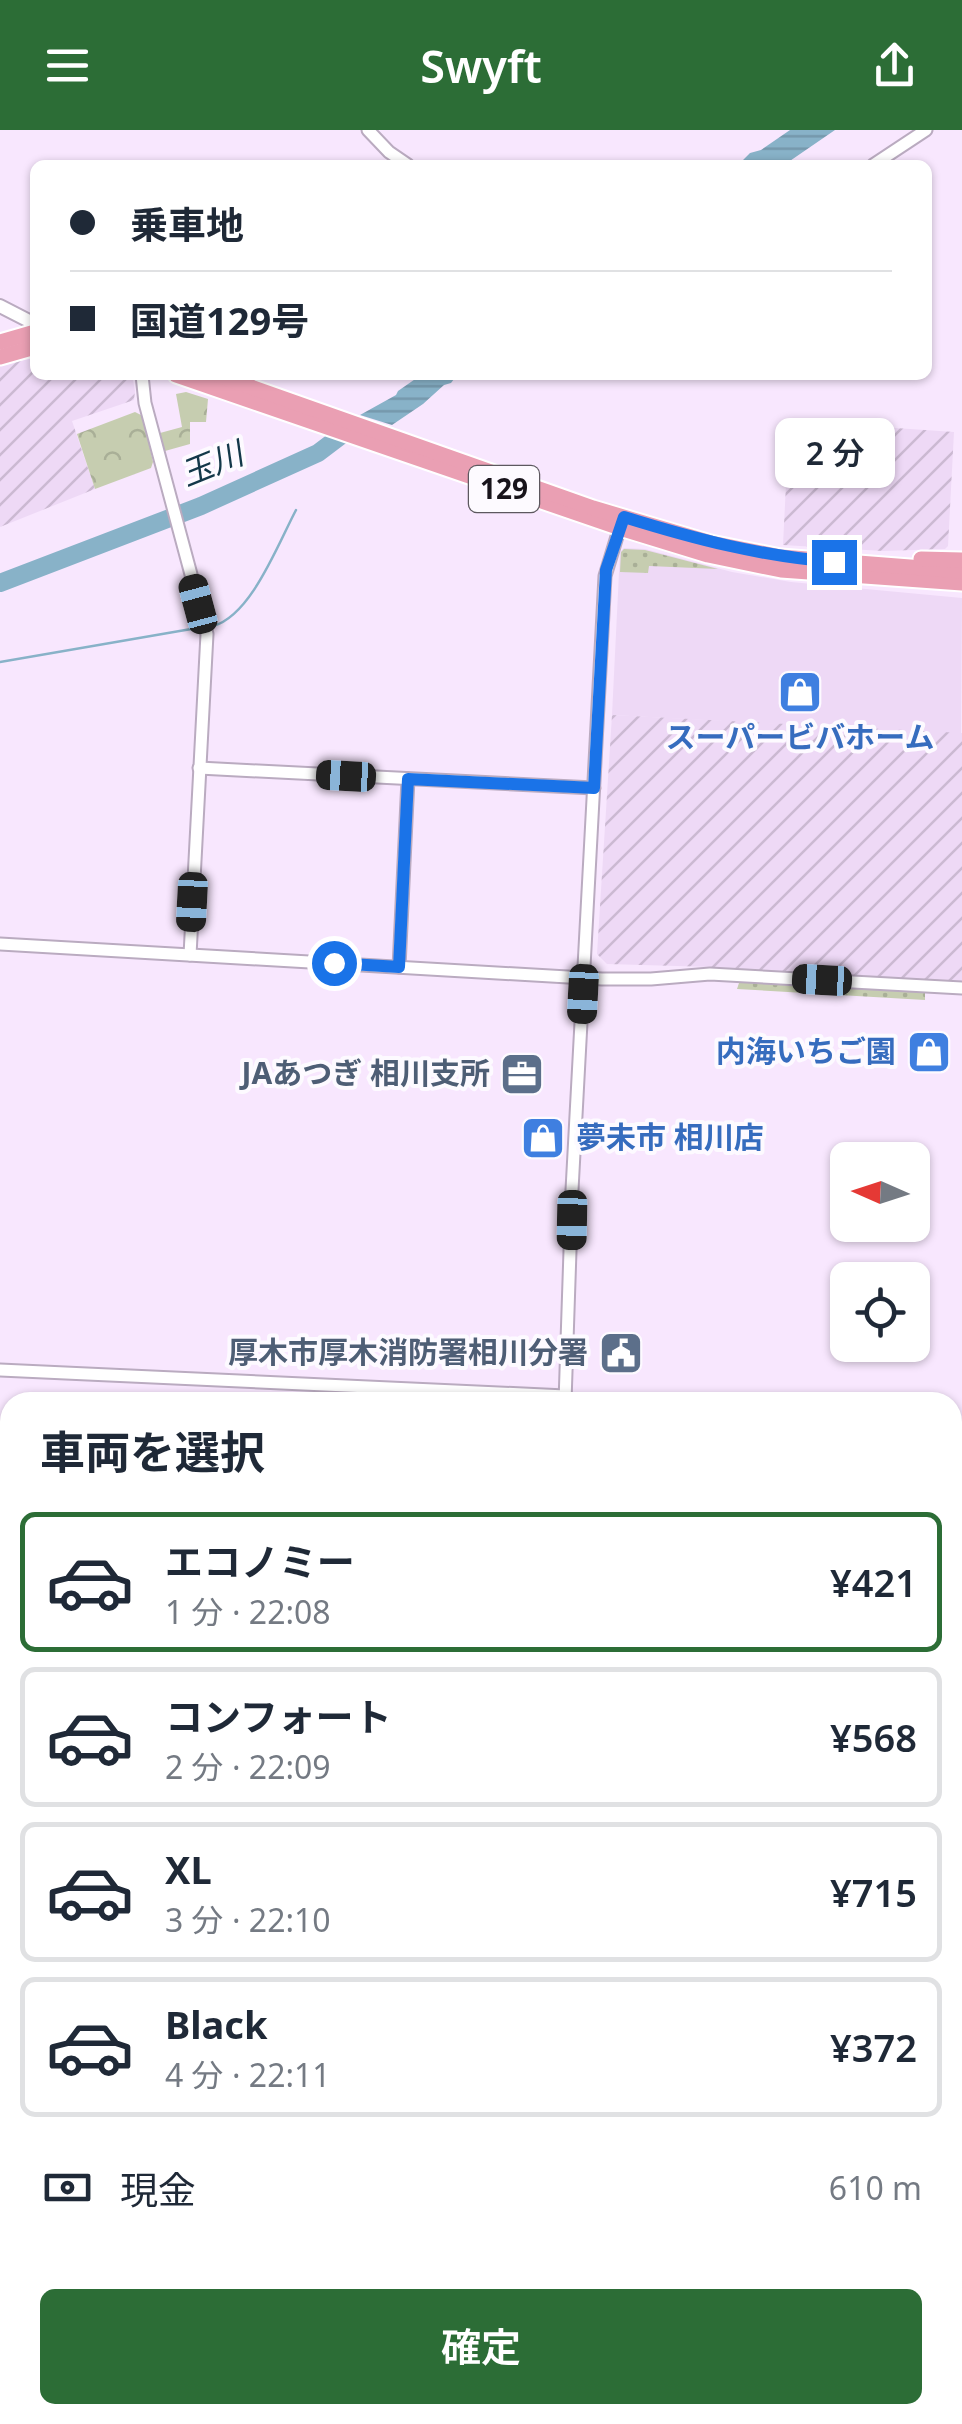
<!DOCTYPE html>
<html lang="ja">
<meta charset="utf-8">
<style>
:root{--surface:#fff;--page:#f6f6f7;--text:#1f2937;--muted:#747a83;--line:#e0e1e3;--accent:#2c6d36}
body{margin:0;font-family:"Noto Sans","Noto Sans JP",sans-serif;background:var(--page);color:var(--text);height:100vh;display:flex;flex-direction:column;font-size:38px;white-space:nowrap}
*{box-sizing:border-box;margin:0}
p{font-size:32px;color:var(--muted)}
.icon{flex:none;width:55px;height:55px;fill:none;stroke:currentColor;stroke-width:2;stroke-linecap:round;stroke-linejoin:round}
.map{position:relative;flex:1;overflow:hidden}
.sheet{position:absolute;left:0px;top:1262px;width:962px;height:1032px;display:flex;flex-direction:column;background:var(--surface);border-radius:30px 30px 0 0;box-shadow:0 2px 8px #0004}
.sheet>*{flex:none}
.top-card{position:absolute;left:30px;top:30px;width:902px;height:220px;border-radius:15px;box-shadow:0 2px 8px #0004;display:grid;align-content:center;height:220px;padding:0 40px;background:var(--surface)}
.needle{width:65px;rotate:273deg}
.tools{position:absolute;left:830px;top:1012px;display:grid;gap:20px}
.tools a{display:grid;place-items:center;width:100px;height:100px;border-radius:15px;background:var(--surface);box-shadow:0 2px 8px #0004;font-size:50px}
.end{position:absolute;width:45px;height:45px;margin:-22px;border:12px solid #1a73e8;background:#fff;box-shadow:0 0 0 5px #fff}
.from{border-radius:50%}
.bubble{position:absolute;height:70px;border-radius:15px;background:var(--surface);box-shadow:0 2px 8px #0004;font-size:32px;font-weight:600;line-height:70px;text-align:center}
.car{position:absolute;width:30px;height:60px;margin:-30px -15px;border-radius:12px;box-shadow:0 0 8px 2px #0007;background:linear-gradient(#222 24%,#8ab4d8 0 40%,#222 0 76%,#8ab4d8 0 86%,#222 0)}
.top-card b{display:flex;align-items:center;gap:35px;height:95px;font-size:38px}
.top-card b+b{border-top:2px solid var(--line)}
.top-card i{width:25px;height:25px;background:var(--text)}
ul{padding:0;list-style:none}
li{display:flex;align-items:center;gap:30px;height:140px;margin:0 20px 15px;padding:0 20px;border:5px solid var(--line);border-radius:15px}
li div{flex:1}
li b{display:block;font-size:38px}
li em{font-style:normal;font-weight:600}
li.active{border-color:var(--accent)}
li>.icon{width:90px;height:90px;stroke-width:1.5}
h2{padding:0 40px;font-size:45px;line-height:120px}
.pay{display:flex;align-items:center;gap:25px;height:110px;padding:0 40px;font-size:38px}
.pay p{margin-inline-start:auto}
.primary-button{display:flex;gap:20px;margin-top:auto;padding:20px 40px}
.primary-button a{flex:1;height:115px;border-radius:15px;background:var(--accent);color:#fff;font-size:40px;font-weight:600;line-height:115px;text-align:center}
header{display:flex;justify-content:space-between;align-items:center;height:130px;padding:0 40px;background:var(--accent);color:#fff;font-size:45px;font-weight:600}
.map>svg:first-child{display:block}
.built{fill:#eed9f6}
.industrial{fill:url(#industrial-furrows)}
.grass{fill:url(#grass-dots)}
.forest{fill:url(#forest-crowns)}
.water{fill:url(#water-rules)}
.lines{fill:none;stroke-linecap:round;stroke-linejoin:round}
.stream{stroke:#88b2c8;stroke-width:2.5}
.river{stroke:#88b2c8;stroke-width:18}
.tertiary-casing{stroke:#baabc0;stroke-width:15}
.secondary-casing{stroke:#baabc0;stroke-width:16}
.primary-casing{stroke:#fff;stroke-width:19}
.trunk-casing{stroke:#fff;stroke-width:19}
.motorway-casing{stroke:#fff;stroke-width:21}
.tertiary{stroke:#fff;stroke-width:11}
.secondary{stroke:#fff;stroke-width:12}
.primary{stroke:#efb7c6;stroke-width:15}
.trunk{stroke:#ea9fb3;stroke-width:15}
.motorway{stroke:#e587a0;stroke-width:18}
.route{stroke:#1a73e8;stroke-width:12}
.labels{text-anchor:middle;stroke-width:8;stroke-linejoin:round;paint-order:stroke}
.shield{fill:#fdfaff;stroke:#5d585f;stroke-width:2.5}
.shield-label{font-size:28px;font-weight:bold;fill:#18131b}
.shop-label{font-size:30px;font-weight:bold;fill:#366cbe;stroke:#fdfaff}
.service-label{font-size:30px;font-weight:bold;fill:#4e5e75;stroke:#fdfaff;text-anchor:end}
.water-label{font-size:32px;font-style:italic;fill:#133849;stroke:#fdfaff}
</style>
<header><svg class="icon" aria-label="menu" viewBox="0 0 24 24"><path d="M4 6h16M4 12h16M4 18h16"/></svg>Swyft<svg class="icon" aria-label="share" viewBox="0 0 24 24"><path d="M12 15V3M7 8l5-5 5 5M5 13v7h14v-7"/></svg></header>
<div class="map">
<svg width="962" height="2294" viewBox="0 0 962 2294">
<defs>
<pattern id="industrial-furrows" width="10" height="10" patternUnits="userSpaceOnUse" patternTransform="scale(2.5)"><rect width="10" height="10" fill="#eed9f6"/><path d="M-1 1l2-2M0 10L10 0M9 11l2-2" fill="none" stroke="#cbb9d2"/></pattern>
<pattern id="grass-dots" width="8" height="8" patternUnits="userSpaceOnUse" patternTransform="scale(2.5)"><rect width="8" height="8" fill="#c6cdb0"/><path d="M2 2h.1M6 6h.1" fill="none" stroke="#a9af97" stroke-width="1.8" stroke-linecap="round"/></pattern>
<pattern id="forest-crowns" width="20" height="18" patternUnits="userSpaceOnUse" patternTransform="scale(2.5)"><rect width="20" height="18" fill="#c6cdb0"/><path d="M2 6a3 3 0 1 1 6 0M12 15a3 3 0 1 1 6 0" fill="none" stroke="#a9af97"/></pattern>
<pattern id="water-rules" width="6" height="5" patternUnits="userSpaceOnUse" patternTransform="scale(2.5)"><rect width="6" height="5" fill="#88b2c8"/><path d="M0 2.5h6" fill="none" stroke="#7598ab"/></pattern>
</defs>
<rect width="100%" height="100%" fill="#f8e7fe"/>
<path class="built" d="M624 418 645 419 732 442 791 452 962 468 961 604 612 585 620 422Z"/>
<g class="industrial">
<path d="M0 218 18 231 35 228V245H132L135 261 134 270 72 291 95 359 0 397Z"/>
<path d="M793 291 954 302 948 416 945 419 883 421 783 415 789 294Z"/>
<path d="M612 585 962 603V853L712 837 607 834 597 824Z"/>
<path d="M0 1710 10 1716V1896L0 1892Z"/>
</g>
<g class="grass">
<path d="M624 419 645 420 718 439 649 436 648 443 620 442 621 422Z"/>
<path d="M740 850 925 862V870L737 859Z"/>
</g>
<g class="forest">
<path d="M186 262 208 269 206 292H190V314L165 321 160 303 182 297 176 264Z"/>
<path d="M135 282 143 286 153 332 151 338 95 359 77 304Z"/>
</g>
<g class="water">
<path d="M790 0H835L784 35H738L750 23 761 20Z"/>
<path d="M421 245H457L451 253 444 255 423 274 392 295 360 285 396 265 398 261Z"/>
</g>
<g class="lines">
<g class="stream">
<path d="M213 496C251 486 278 414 296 380"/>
<path d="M0 532 197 498"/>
<path d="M952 1370 962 1371"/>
</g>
<path class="river" d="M0 453 201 376 318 323 355 295"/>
<g class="tertiary-casing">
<g id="tertiary">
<path d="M368 0 389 22 408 35"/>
<path d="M873 35 926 0"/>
<path d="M142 245 145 273 207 504 190 825"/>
<path d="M199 638 594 658"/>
<path d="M0 814 602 849H651L710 844 962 858"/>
<path d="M399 837 408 649"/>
<path d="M0 1240 565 1266"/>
<path d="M565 1272 572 1060 605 446 622 390"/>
<path d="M0 1702 10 1708"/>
<path d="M952 1976H962"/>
<path d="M0 2191 10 2187"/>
</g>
</g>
<g class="secondary-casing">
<path id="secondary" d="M0 176 35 194"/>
</g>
<g class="primary-casing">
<g id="primary">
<path d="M0 2109 10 2116"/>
<path d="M0 2164 10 2171"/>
<path d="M178 2285 191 2294"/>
<path d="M252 2285 265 2294"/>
</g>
</g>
<g class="trunk-casing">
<g id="trunk">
<path d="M0 212 35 202"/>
<path d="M0 227 35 217"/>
<path d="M176 245 620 398 708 425 781 440 962 453"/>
<path d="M217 245 593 378 711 413 781 427 962 441"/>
<path d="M921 429 962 430"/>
</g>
</g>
<g class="motorway-casing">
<g id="motorway">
<path d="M0 2131 10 2138"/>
<path d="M0 2149 10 2156"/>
<path d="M198 2285 211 2294"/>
<path d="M224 2285 237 2294"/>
</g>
</g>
<use href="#tertiary" class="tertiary"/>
<use href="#secondary" class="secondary"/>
<use href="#primary" class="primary"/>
<use href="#trunk" class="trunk"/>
<use href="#motorway" class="motorway"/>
</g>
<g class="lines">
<path class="route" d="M334 833 399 837 408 649 594 658 606 440 624 387C695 409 760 426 834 432"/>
</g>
<defs>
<g id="shop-square" transform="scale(2.25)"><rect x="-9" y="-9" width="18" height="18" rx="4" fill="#3f7fe0" stroke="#fdfaff"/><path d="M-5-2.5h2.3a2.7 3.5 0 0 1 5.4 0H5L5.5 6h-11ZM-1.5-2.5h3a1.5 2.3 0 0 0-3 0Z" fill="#fff"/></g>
<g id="office-square" transform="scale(2.25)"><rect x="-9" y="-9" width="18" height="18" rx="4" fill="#5c6f8a" stroke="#fdfaff"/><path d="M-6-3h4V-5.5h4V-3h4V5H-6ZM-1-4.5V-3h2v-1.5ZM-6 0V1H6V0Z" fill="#fff"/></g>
<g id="civic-square" transform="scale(2.25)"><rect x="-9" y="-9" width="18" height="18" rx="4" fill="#5c6f8a" stroke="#fdfaff"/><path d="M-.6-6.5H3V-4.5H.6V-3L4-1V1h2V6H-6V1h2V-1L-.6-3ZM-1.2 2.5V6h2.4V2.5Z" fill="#fff"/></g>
</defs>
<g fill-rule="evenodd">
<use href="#shop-square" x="800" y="562"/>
<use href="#shop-square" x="929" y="922"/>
<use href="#office-square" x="522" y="944"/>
<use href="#shop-square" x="543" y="1008"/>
<use href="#civic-square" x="621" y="1223"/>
</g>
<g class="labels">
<rect class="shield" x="469" y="336" width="70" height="46" rx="8"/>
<g class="shield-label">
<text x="504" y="369">129</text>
</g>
<g class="shop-label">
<text x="800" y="618">スーパービバホーム</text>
<text x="896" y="932" text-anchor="end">内海いちご園</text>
<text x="576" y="1018" text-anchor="start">夢未市 相川店</text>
</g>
<g class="service-label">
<text x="490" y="954">JAあつぎ 相川支所</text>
<text x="588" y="1233">厚木市厚木消防署相川分署</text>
</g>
<g class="water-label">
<text transform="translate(212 334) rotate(-22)" y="11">玉川</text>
</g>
</g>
</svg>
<div class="tools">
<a><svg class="needle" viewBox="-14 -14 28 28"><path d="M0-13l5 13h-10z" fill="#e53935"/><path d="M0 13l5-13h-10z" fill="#747a83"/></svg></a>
<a><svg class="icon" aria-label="locate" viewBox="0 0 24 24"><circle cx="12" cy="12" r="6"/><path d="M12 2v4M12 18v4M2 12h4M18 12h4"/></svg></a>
</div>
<i class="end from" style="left:334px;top:833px"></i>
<i class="end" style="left:834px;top:432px"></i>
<div class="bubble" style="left:775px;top:288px;width:120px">2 分</div>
<i class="car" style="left:198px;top:474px;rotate:345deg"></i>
<i class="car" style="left:346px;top:646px;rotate:273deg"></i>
<i class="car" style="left:192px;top:772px;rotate:183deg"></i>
<i class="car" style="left:822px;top:850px;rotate:273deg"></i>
<i class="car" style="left:583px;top:864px;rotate:183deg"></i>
<i class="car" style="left:572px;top:1090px;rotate:181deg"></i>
<div class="top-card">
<b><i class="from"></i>乗車地</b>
<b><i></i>国道129号</b>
</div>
<section class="sheet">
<h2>車両を選択</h2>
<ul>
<li class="active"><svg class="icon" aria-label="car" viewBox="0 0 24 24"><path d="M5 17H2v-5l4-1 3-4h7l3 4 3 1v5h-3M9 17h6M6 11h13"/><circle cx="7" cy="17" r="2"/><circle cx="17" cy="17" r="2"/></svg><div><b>エコノミー</b><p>1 分 · 22:08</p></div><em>¥421</em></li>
<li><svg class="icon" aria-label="car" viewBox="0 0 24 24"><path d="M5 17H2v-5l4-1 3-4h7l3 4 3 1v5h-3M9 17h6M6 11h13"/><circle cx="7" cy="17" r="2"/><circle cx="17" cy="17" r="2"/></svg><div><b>コンフォート</b><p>2 分 · 22:09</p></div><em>¥568</em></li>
<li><svg class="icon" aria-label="car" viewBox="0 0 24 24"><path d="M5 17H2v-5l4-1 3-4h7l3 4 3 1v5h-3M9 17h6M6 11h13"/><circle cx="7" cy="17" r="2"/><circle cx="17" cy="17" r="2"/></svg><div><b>XL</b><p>3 分 · 22:10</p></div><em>¥715</em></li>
<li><svg class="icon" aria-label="car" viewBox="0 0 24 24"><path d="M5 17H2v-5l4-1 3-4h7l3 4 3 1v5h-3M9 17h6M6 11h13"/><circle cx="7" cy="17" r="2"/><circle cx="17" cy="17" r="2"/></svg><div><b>Black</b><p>4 分 · 22:11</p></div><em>¥372</em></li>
</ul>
<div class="pay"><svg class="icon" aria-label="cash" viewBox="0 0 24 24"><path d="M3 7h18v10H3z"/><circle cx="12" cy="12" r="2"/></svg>現金<p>610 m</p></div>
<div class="primary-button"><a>確定</a></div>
</section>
</div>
